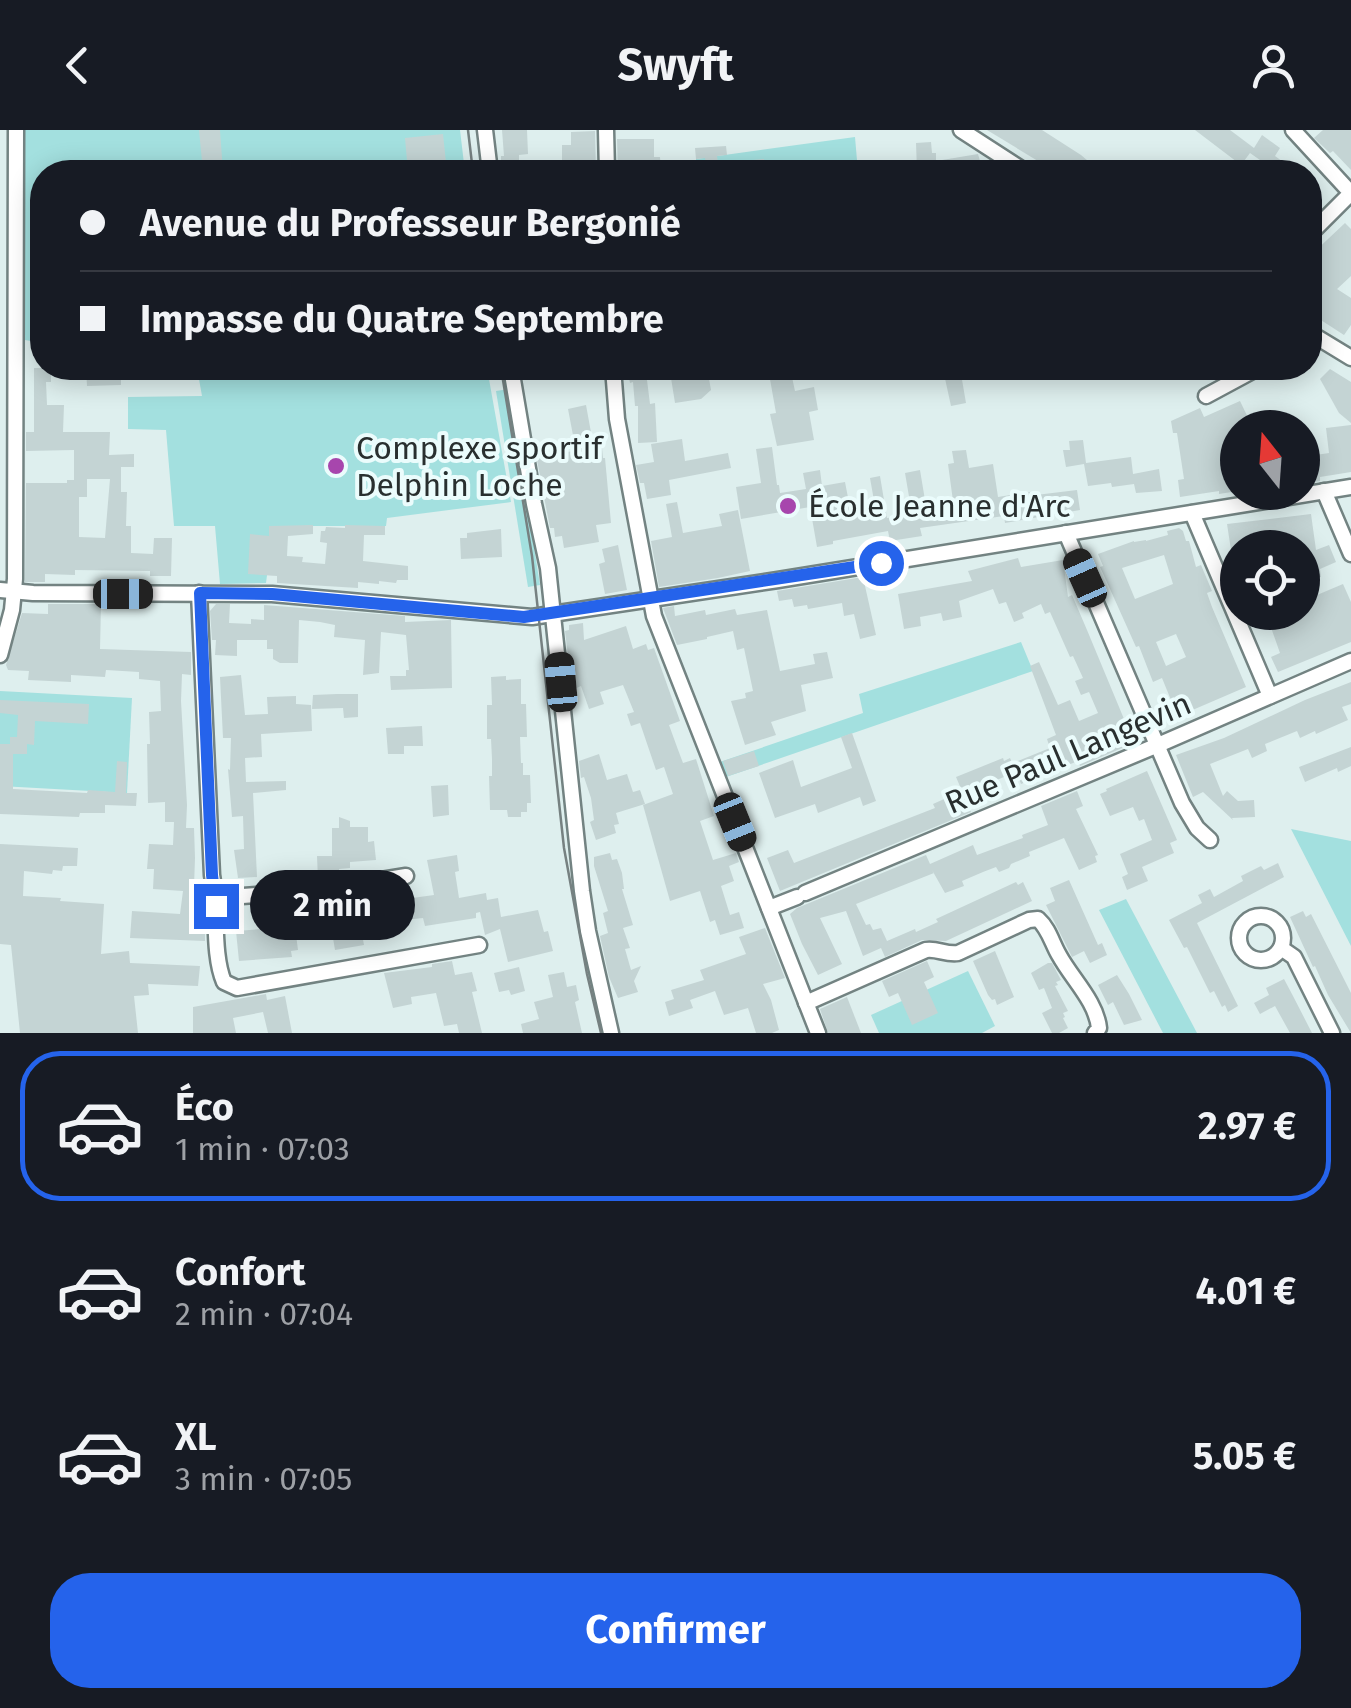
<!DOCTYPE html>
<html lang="fr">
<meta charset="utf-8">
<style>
:root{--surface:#171b24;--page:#20242c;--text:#f1f3f6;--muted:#9ea1a6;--line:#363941;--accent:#2563eb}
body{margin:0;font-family:"Fira Sans",sans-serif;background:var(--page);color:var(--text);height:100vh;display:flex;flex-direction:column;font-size:38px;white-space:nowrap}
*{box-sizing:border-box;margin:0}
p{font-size:32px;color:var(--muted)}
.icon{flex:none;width:55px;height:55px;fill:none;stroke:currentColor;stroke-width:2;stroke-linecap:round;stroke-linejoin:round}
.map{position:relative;height:903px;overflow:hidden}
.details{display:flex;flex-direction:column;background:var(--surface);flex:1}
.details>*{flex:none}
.hud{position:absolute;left:30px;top:30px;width:1292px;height:220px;border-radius:40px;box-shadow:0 5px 25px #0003;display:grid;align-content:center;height:220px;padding:0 50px;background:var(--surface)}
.needle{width:65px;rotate:343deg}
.buttons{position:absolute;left:1220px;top:280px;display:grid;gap:20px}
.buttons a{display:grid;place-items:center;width:100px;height:100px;border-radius:50%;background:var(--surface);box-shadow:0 5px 25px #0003;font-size:50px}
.end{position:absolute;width:45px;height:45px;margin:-22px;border:12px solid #2563eb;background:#fff;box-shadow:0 0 0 5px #fff}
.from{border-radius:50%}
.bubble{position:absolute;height:70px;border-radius:35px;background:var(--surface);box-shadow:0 5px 25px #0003;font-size:32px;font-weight:700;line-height:70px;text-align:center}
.car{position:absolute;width:30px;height:60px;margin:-30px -15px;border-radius:12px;box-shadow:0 0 8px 2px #0007;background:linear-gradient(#222 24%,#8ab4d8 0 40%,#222 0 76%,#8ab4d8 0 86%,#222 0)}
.hud b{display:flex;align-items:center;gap:35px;height:95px;font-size:38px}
.hud b+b{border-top:2px solid var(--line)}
.hud i{width:25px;height:25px;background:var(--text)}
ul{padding:18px 0 0;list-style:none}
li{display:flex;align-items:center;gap:30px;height:150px;margin:0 20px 15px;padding:0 30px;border:5px solid transparent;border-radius:40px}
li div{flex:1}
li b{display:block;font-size:38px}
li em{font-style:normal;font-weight:700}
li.selected{border-color:var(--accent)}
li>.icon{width:90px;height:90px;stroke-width:1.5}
.primary-button{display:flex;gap:20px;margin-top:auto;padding:20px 50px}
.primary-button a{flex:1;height:115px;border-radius:40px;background:var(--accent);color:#fff;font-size:40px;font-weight:700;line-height:115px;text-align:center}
header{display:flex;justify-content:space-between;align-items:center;height:130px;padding:0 50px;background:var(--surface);font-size:45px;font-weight:700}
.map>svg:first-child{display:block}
.green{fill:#a3e0df}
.building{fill:#c4d4d4;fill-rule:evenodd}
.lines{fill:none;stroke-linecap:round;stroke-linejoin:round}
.minor-casing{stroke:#738382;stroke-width:19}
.minor{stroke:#fff;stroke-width:14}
.tram{stroke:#768181;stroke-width:2.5}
.route{stroke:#2563eb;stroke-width:12}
.poi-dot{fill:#a746ad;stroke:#ebfcfc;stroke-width:4}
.labels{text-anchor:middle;stroke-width:8;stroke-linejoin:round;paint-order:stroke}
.poi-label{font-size:32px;fill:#292f2f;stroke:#ebfcfc;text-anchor:start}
.street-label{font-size:32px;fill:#292f2f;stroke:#ebfcfc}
</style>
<header><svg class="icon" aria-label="back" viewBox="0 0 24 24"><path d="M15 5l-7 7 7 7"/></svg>Swyft<svg class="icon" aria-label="person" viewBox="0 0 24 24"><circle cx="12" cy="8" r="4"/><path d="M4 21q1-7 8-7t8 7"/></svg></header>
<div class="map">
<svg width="1351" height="903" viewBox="0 0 1351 903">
<rect width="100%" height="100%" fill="#deefee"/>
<g class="green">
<path d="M24 0H460L465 42H42V233H37L36 212 25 210Z"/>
<path d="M855 7 858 42H697L696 29Z"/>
<path d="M197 238H487L511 372 387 388 386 396H280L269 430 266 453 220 454 215 396H174L166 300 128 299V267L202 266Z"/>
<path d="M509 259 540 455 528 457 496 261Z"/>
<path d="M1021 512 1033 541 726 647 720 632 863 583 859 564Z"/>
<path d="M0 561 132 568 127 663 0 656Z"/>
<path d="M1291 699 1351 711V816Z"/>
<path d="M1126 769 1197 903H1163L1099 780Z"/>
<path d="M968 841 995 896 982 903H879L871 885Z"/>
</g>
<g class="building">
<path d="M199 0H220L223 42H203Z"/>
<path d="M502 0H527L528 24 519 25V42H501V26H504Z"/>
<path d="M987 0H1042L1081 25 1101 42H1056Z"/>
<path d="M1195 0H1230L1254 18 1262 5 1280 18 1275 26 1297 42H1277L1250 23 1241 35Z"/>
<path d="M1323 0H1351V40L1333 21 1330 23 1314 8Z"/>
<path d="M595 1 596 42H574V37L562 38V15H571V2Z"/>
<path d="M443 4 447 42H408L405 8Z"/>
<path d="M617 9H654V27H660L661 42H618Z"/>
<path d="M931 12 932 23H936V31L978 24 980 31 986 30 989 42H964L963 38 937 42 917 41 916 13Z"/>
<path d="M726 16 727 25 717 26 718 33 764 29 765 42H700V34H706L705 28 696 29 695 18Z"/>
<path d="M1345 93 1351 99V146L1337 159 1351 168V195L1344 205 1310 183V126Z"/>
<path d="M34 238H51V252H46L47 275H64L63 302H110L109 325 134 324V337H121V362H127L126 396H131V423L153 424 154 408H172L171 446H150V441L75 440V445L45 444V452H25L26 353H67V350H74V320L26 321V302H34ZM87 349H110L105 408 79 407V367H87Z"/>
<path d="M86 238H109V241H121V255L87 256Z"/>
<path d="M627 238H649L651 250H647L650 274 655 273 657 312 638 313V276H635L633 252 630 253Z"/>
<path d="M690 238H707L711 260 701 269 675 273 671 248 681 246 680 239Z"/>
<path d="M768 238H790L795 261 814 257 818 280 809 282 814 310 777 316 770 284 776 283Z"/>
<path d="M946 238H960L966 273 951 276 944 244 947 243Z"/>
<path d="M1330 239 1351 252V293L1339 283 1320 249Z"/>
<path d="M1240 271 1253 298H1238V314L1231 315 1234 335H1238V361L1219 364V361L1180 367 1178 350 1184 349 1177 303H1173L1171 291 1200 278 1204 287Z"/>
<path d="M586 275 594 319 602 318 603 328H605L611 393 596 395 599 412 564 418 562 406 555 407 554 398H550L536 325 576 321 568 279Z"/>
<path d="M1351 295V342L1320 347V351L1302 354V327L1329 323 1326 298Z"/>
<path d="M682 309 685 331 728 323 731 338 669 350 671 365 647 369 644 353H640L636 335 654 332 651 314Z"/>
<path d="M1083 310 1086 333 1131 327 1133 344 1159 339 1162 361 1136 363 1134 354 1112 357 1111 353 1088 356 1084 334 1066 337 1063 320H1070L1069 311Z"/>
<path d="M772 317 777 355H779L780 363 806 359 803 343 820 340 822 356 845 352 851 383 876 382 870 348 880 346 887 388 912 384 905 343 920 340 926 376 953 371 948 334 954 333 952 321 966 320 969 338 993 334 998 367 1036 361V365L1077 360 1080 380 1005 393 1004 386 920 398 922 406 890 411 888 401 833 411V414L817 417 810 377 741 389 736 357 761 353 756 319Z"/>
<path d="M677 372 683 403 722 396 719 384 738 380 750 441 718 448 659 457 651 411 672 407 666 374Z"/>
<path d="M1311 384 1316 420 1329 415 1336 432 1320 439 1321 447 1316 448 1302 411 1283 415 1281 402 1251 407 1252 417 1231 420 1227 394Z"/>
<path d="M313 395V404L288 406 287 426 303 427 302 432 325 434 327 413 320 412 321 401H325L326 397 345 398V395L385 396V405H364L363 431 408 436V450H397L396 453 379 451V454L358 452V458L277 453V446L248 444 250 404 269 406V396Z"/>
<path d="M1179 398 1183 401 1186 411H1189L1196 437 1201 435 1212 461 1207 463 1212 477 1246 557 1167 591 1160 575 1171 570 1162 548 1153 552 1139 516 1136 517 1110 459 1100 437 1103 436 1098 424 1134 411V412L1146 410V411L1168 405 1167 401ZM1164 425 1173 454 1135 469 1122 438ZM1176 504 1186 527 1166 536 1156 512Z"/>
<path d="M501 399 502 427 461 429 460 408H467V403Z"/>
<path d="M618 415 627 460 605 464 599 434 605 432 602 419Z"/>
<path d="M1018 428 1021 437 1063 430 1068 467 1072 465 1087 500 1134 613 1080 636 1078 631 1021 654 1013 633 1050 618 1047 609 1056 605 1030 536 1039 532 1058 575 1070 570 1079 591 1098 583 1089 562 1081 565 1075 551 1083 548 1073 526 1070 527 1050 482 1045 484 1041 474 1022 483 1024 488 1014 492 1006 472 999 474 993 459 959 471 962 487 943 491 941 483 920 487 921 496 904 499 898 464 972 451 968 441Z"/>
<path d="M1303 431 1317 465 1343 454 1351 472V512L1278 542 1271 527 1280 523 1269 492 1260 496 1254 482H1302Z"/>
<path d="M863 447 876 505 860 509 854 484 844 486 842 473 808 479 807 475 794 477 792 469 779 471 777 461Z"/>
<path d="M48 474H101L100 519 191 522V545L182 544 181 571 187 675 186 698H194L195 728 193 785 205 786V811L130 808 132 781 180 784 183 761 153 759 154 739H147L149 714 173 715 174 692H165V672L148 673 147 614H150L149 582 161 581 160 551 139 549V542L106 540 105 547 71 545V552L28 550 29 541 8 540 6 535 22 483 48 484Z"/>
<path d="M216 474H230L229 493 251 494V489L264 490V475L405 486V492L451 490 452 558 391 560 390 546H406V540H409L406 505 381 502 379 543 363 545 365 510 334 507 335 495 320 492 299 490 298 533H280L273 529V519H267V510H237V526L215 525 216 510H212L210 481Z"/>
<path d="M674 476 675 486 705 480 706 485 735 479 737 485 767 480 780 541 815 534 813 524 827 522 833 548 801 555 806 581 771 592 776 605 745 615 731 571 746 568 745 563 753 561 744 518 737 520 733 501 707 507V509L677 515 663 478Z"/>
<path d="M583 493 584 510 626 496 633 519 646 514 648 520 654 518 680 591 669 595 677 617 683 633 696 629 714 686 700 691 713 730 736 723 739 732 729 736 734 751 721 756 730 785 739 782 744 798 720 805 715 790 710 792 700 761 670 771 643 675 673 664 664 637 656 640 640 593 631 596 627 584 634 582 623 555 600 562 604 574 589 579 581 556 572 560 565 501 569 500V495Z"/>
<path d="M241 545 245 585 268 584 267 567 296 566V574L311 575 312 601 261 604 262 627 245 628 246 652 286 651V660L253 663 257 747 238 748 234 720 244 719 243 686 232 687 228 639 230 640 231 608H223L220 547Z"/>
<path d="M506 546V550L521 549V574H526L527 607H520L521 633H523V645H530L531 673H527V682H521V687H508L507 680H490L489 646H492V629L491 609H487V575H492L491 547Z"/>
<path d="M1351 552V574L1342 577 1348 590 1316 604 1315 601 1300 608 1297 601 1265 614 1267 621 1252 628 1248 619 1210 634 1223 666 1227 661 1238 671 1254 670 1255 687 1232 688 1233 690 1203 662 1193 667 1176 625 1224 608 1305 570Z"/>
<path d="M337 564H358V587L344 588 343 578 312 579 313 565Z"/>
<path d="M0 570 89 574 88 594 35 591 34 615 27 614V624H13V659L87 663 88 660 115 662 117 631 127 632 126 663H137L136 676 105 675V683H80L79 687 0 684V614H10V607H17L18 585 0 583Z"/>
<path d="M422 596 423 616H404V624H388L386 598Z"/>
<path d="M852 603 876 671 863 676 860 667 818 683 815 674 775 688 759 643 793 630 801 657 852 638 841 607Z"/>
<path d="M1351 617V636L1338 642 1337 638 1305 652 1299 637Z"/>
<path d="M754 621 759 636 728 646 723 631Z"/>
<path d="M599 624 607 650 627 644 633 662 640 660 645 674 616 683 619 694 614 695 616 703 596 710 590 692 594 690 591 668 584 647 581 648 579 631Z"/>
<path d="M1003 628 1004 631 1010 628 1016 642 963 664 971 682 780 761 767 728 788 720 794 733 935 678 933 674 962 661 956 647Z"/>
<path d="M1147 641 1177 710 1170 713 1174 723 1142 737 1148 751 1127 760 1122 747 1128 744 1120 724 1152 710 1144 689 1139 691 1133 677 1110 686 1100 664 1107 661 1106 659Z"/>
<path d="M448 655 449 685 433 687 431 656Z"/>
<path d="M1077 661 1083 676 1076 679 1098 725 1095 726 1097 732 1079 740 1064 708 1029 722 1030 726 1011 734 1009 738 999 742 996 737 983 742 962 751 964 756 945 763 932 740 934 743 856 774 866 795 870 794 873 800 881 798 887 811 915 799 916 802 938 792 936 789 1016 752 1018 755 1023 752 1032 771 946 811 922 810 885 827 881 818 863 826 846 781 820 788 842 834 818 845 802 814 790 784 797 778 926 725 930 734 973 715 977 725 1023 708 1022 705 1048 695 1041 676Z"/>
<path d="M339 687 350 691V697H368V712L374 711 376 730 350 732V738L339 739 340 746 318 749 317 726H332V698H339Z"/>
<path d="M0 714 78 718 77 736H63L62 741 53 740 52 744 24 741 23 766 61 768 60 771 104 774 101 824 129 821 130 833 200 836 198 856 148 854 149 865 134 866 138 903H20L11 815 0 814Z"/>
<path d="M610 723 612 730 617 729 622 743 624 759H622L633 795 623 798 630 818 625 819 631 840 641 836 634 851 638 862 618 868 609 847 600 806 608 803 603 783 608 781 594 736V727Z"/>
<path d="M457 725 459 741 455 742 459 768 486 763 487 770 498 768 501 787 538 780 544 802 548 801 553 821 508 832 500 799 485 805 480 782 476 783V788L425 796 423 788 395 791 394 779 358 783 364 815 335 820 331 796 344 793 343 767 370 765V763L404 757 405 769 434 765 427 730Z"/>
<path d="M1278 733 1284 747 1197 793 1238 876 1228 882 1225 875 1222 877 1214 861 1210 863 1187 817 1184 818 1169 790 1202 773 1198 765 1210 759 1214 767 1243 751 1241 746 1261 736 1264 740Z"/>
<path d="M1069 750 1098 815 1102 813 1107 825 1090 833 1084 821 1072 827 1046 775 1055 771 1050 758Z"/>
<path d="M292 774 298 820 291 821 292 827 239 831 236 801 261 799 259 776Z"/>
<path d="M1303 781 1306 787 1311 784 1351 863V903L1328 865 1315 836 1313 837 1290 787Z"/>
<path d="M765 798 785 848 763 854 771 870 779 900 772 903H756L748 878 724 885 715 861 690 870 693 878 669 886 665 872 674 869 671 860 704 850 700 840 746 824 739 807Z"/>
<path d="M995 821 1014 867 997 875 995 869 992 870 988 865 973 831Z"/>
<path d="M452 831 455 845 472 842 477 861 472 862 482 903H459L457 894 444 896 436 863 411 867 412 874 393 878 384 843 432 837V834Z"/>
<path d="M927 831 934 847 924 852 938 883 912 895 898 863 889 867 882 851Z"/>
<path d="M1048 833H1052L1061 850 1056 852 1058 855 1055 856 1068 881 1063 883 1065 887 1063 888 1068 898 1059 903H1052L1042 883 1052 878 1044 858 1039 860 1031 843Z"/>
<path d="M519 837 525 861 511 865 509 860 499 862 494 843Z"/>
<path d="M564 842 567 857 576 855 579 870 575 872 582 903H523L521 894 539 889 534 872 553 867 548 845Z"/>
<path d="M1117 845 1129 864 1142 890 1124 895 1113 872 1108 875 1098 855Z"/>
<path d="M1284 849 1293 866 1312 903H1290L1275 876 1260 884 1254 873 1269 865 1266 858Z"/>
<path d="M266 864 267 870 285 866 292 903H268L263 882 233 888 236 903H193V877Z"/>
<path d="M847 867 861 903H828L820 879Z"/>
</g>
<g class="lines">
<g class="minor-casing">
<g id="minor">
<path d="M485 0 490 42"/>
<path d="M606 0 607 42"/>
<path d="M961 0 1026 42"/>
<path d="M1293 0 1351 63 1310 104"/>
<path d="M1310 203 1351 228"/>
<path d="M511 238 534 374 548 438 582 761 588 801 611 903"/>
<path d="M613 238 617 289 654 486 818 903"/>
<path d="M1206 266 1258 238"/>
<path d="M1324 361 1351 424"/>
<path d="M1192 383 1270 566"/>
<path d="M1066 403 1182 673 1197 698 1210 710"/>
<path d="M0 460 33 463 272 464 532 487 778 450 1351 357"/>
<path d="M199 463 212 745C218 778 212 824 224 852L237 858 479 815"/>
<path d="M0 525 12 480 15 449 16 0"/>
<path d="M805 763 1158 615 1351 531"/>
<path d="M216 768 320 760 406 746"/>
<path d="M769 778 797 767"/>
<circle cx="1261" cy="808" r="22"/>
<path d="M1281 818 1294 827 1332 903"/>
<path d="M806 873 926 820C937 818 946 825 958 823L1029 790 1038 789C1049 799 1052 813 1059 825 1072 849 1096 871 1099 898L1095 903"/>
</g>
</g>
<use href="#minor" class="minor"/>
<g class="tram">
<path d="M468 0 473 42"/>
<path d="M501 238 532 426 564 718 587 844 601 903"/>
</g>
</g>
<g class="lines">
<path class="route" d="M216 776 212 745 200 463 272 464 524 487 881 433"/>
</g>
<g class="poi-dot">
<circle cx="336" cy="336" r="10"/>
<circle cx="788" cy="376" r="10"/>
</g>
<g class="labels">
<g class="poi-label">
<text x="356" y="329">Complexe sportif<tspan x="356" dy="37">Delphin Loche</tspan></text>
<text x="808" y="387">École Jeanne d'Arc</text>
</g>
<g class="street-label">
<text transform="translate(1068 623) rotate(-23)" y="11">Rue Paul Langevin</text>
</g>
</g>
</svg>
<div class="buttons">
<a><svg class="needle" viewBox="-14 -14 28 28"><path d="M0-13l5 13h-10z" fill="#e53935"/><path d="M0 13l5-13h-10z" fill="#9ea1a6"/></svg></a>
<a><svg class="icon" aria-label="locate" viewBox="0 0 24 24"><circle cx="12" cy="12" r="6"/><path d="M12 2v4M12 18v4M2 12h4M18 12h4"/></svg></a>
</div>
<i class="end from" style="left:881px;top:433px"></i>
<i class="end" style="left:216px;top:776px"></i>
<div class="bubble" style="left:250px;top:740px;width:165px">2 min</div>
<i class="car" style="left:1085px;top:448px;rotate:336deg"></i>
<i class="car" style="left:123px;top:464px;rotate:90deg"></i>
<i class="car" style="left:561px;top:552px;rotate:355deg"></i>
<i class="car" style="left:735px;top:692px;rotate:158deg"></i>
<div class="hud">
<b><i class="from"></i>Avenue du Professeur Bergonié</b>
<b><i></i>Impasse du Quatre Septembre</b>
</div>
</div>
<section class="details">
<ul>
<li class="selected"><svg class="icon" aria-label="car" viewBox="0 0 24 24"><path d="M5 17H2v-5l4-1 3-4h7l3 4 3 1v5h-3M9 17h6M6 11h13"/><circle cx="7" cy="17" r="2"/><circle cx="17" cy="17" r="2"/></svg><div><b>Éco</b><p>1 min · 07:03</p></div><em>2.97 €</em></li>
<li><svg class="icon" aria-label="car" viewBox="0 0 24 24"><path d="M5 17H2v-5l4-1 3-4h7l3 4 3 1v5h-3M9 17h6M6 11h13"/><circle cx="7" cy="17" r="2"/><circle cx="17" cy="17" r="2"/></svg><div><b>Confort</b><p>2 min · 07:04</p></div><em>4.01 €</em></li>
<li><svg class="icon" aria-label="car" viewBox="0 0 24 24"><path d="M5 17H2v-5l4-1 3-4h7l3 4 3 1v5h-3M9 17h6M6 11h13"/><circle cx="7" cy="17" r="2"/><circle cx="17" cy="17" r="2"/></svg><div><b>XL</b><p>3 min · 07:05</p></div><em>5.05 €</em></li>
</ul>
<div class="primary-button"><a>Confirmer</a></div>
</section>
